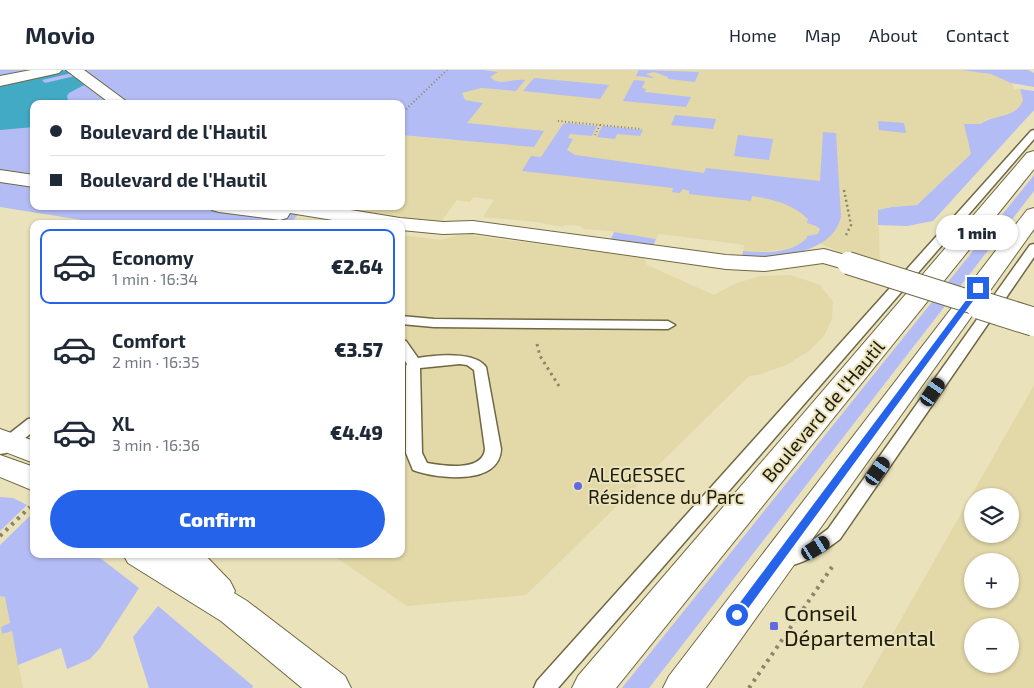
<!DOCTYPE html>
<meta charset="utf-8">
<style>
:root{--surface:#fff;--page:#f6f6f7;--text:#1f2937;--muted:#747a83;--line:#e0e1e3;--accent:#2563eb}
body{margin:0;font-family:"Exo 2",sans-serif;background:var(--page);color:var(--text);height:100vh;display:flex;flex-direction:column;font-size:19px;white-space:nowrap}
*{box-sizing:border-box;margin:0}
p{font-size:16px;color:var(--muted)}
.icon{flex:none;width:28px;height:28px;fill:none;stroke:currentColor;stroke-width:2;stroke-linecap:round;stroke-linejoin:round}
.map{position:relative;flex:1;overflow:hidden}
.side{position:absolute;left:30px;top:150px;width:375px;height:338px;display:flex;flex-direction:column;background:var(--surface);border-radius:10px;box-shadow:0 1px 4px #0004}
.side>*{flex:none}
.guide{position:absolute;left:30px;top:30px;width:375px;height:110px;border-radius:10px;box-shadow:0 1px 4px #0004;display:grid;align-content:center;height:110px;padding:0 20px;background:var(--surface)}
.buttons{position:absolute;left:964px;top:418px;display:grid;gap:10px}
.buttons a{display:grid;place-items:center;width:55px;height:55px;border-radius:50%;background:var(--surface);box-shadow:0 1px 4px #0004;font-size:25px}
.end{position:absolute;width:22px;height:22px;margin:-11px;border:6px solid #2563eb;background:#fff;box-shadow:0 0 0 2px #fff}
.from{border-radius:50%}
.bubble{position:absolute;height:35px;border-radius:18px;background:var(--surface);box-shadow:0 1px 4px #0004;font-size:16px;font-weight:800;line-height:35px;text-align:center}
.car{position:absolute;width:15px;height:30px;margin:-15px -8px;border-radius:6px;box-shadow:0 0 4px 1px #0007;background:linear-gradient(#222 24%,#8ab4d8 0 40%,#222 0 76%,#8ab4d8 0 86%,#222 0)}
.guide b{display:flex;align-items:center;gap:18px;height:48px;font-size:19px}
.guide b+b{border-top:1px solid var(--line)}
.guide i{width:12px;height:12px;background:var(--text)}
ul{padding:9px 0 0;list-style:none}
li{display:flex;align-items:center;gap:15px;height:75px;margin:0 10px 8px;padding:0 10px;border:2px solid transparent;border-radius:10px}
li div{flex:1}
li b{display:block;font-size:19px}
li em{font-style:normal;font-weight:800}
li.current{border-color:var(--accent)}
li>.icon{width:45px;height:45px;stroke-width:1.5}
.action{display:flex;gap:10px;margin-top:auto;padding:10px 20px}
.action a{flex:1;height:58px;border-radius:30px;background:var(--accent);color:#fff;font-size:20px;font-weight:800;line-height:58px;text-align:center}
header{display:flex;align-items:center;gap:30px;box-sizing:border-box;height:70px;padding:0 25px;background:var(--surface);border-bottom:1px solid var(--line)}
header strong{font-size:24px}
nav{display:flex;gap:28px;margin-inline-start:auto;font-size:18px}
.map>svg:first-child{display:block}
.built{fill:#e2d8a8;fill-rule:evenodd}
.green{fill:#b3bcf4}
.water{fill:#43aac5}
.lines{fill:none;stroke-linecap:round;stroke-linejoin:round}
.lane-casing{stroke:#6f6844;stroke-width:3}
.street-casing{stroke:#6f6844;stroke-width:2}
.secondary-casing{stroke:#6f6844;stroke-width:2}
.path-far3{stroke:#8b8569;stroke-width:2;stroke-dasharray:1 2.5;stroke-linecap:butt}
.path-far2{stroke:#8b8569;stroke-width:2.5;stroke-dasharray:2 3;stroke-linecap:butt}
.path-far1{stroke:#8b8569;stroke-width:3;stroke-dasharray:2.5 4;stroke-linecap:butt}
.path{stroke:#8b8569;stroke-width:4;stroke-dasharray:3 5;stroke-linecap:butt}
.lane{fill:#fff;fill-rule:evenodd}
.street{fill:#fff;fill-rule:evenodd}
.secondary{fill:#fff;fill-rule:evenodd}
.street-bridge-far1-casing{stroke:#6f6844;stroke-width:24;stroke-linecap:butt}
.street-bridge-casing{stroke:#6f6844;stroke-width:30;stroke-linecap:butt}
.street-bridge-far1{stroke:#fff;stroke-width:22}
.street-bridge{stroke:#fff;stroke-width:28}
.route{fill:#2563eb}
.poi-dot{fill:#6469e2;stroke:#eae2ba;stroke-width:2}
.labels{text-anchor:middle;stroke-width:4;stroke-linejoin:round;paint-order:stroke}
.street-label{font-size:19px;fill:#1d1a0b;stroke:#eae2ba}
.poi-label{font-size:19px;fill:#1d1a0b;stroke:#eae2ba;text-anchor:start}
.near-poi-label{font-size:22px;fill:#1d1a0b;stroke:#eae2ba;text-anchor:start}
</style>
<header>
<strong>Movio</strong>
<nav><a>Home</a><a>Map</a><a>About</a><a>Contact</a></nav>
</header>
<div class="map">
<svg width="1034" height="618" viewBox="0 0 1034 618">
<rect width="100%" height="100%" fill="#eae2ba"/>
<g class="built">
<path d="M484 0H961L991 4 1006 9 1012 13 1014 19H1020L1024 30 1019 38 1013 42 998 48 986 49 982 54 974 55 971 84 917 135 892 137 878 140 880 195 840 182 807 168 798 175 787 179 756 182 743 181 744 175 708 170 659 164 656 169 610 161 582 159 581 156 565 155 562 157 536 152 483 147 494 130 473 127 470 132 457 130 440 153 315 136H401V65L451 70 483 33 465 30 461 23 481 18 516 21 519 9 513 12 495 11 490 8 495 1Z"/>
<path d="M461 164 644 188 647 195 714 225 734 214 760 206 791 205 820 215 833 232 832 249 824 266 809 281 786 295 758 305 749 306 526 525 407 536 331 484H401V165L441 170Z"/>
<path d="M1034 315V618H862ZM972 426H1010V464H972ZM1010 491V529H972V491ZM1010 556V594H972V556Z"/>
<path d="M0 526 5 527 10 554 1 558 3 564 12 560 23 618H0Z"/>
</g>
<g class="green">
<path d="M0 0H484L498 2 490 7C499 17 513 8 525 10L516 21 481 18 462 23 465 30 483 33 467 53 544 61 534 77 401 65V34H34V136H307L289 154H107L0 137Z"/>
<path d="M639 0 699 2 695 12 668 9V7L654 2 646 4 655 8 636 6Z"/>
<path d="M961 0H1028L1034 3V17L1011 13 991 4Z"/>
<path d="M534 8 609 15 600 29 523 21Z"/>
<path d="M634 10 645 11 642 18 646 19 645 22 691 27 686 37 623 31Z"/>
<path d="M1020 19 1034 21V40L933 151 907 156 878 155V140L892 137 917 135 971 84 964 54H981C990 45 1017 49 1023 30Z"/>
<path d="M675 45 716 49 713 59 671 55Z"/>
<path d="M878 51 904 53 906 63 879 60Z"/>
<path d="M568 53 597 56 592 66 570 64 568 68 573 69 567 80 575 85 704 103 706 98 820 111 823 62 836 63 841 147C832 185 774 188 742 188L743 181C764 183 791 184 807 168V166L818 164 820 159 816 156 807 153 808 149C793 134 773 129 752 126L751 131 689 124V121L683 119 680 123 672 122 673 118 522 101 531 86 541 87 563 54Z"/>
<path d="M602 56H604L643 60 640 66 617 64 615 69 597 67Z"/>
<path d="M738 65 773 69 769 90 734 86Z"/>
<path d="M1034 105V121L649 618H622Z"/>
<path d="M614 162 656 169 653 176 610 171Z"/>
<path d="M0 427 13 428 27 435 0 461Z"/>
<path d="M34 442V484H95L139 518 100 578 90 589 67 599 61 578 18 595 12 561 2 564 1 557 10 553 5 527 0 526V475Z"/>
<path d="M158 536 253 616 252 618H149L133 567Z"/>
</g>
<path class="water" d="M66 0 72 3 42 10 45 13 75 6 86 14 69 23 67 26 69 34H34V57L0 60V14Z"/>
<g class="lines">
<g class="lane-casing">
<g id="lane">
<path d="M1034 60V69L558 618H534L537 611 1031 61Z"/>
<path d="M1034 174V187L840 469C826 480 795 501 776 495L774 490 776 485 809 473 828 459 1030 175Z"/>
<path d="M401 246 434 249 668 251 675 255 668 259 434 257 401 254Z"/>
<path d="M401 270 406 271 418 288C436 285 475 281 486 297L501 379C500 416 437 409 413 400L406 383V296L407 294 401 285ZM460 294 467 295 474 300 485 379C483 402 444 396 427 393L422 383 420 298Z"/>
<path d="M34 348V361L6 383 0 384V371L28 349Z"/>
</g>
</g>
<g class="street-casing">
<g id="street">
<path d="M31 0H62L59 3 0 16V6Z"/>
<path d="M66 0H84L130 34H111Z"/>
<path d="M0 100 34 105V117L0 112Z"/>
<path d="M209 136H326L400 148 443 152 473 151 726 185 765 187 824 179 856 188 859 193 856 198 848 200 823 193 765 201 726 199 473 163 443 164 401 160V154H357L290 143 287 148 280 150 219 142 212 140Z"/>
</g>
</g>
<g class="secondary-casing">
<g id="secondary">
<path d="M1034 81V99L616 618H572L578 606 1027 83Z"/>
<path d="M1034 138V159L706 618H663L669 606 1027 140Z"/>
<path d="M0 359 34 371V393L0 380Z"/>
<path d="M0 385 34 397V421L0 407Z"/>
<path d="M123 484H204L230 511 235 521 234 523 247 531 345 606 351 618H302L221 551 128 493Z"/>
</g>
</g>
<g class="path-far3">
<path d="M401 44 447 0"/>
<path d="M558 51 600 55 595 65"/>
<path d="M600 55 642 59"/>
</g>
<path class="path-far2" d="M844 120 851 155 846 165"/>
<path class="path-far1" d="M537 274 540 286 559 316"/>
<g class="path">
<path d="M0 466 30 437"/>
<path d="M749 618 832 497"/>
</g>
<use href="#lane" class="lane"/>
<use href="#street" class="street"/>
<use href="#secondary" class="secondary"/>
<g class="street-bridge-far1-casing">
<path id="street-bridge-far1" d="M848 193 984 236"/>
</g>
<g class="street-bridge-casing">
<path id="street-bridge" d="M980 235 1034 252"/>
</g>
<use href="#street-bridge-far1" class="street-bridge-far1"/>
<use href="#street-bridge" class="street-bridge"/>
</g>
<path class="route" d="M978 216 982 218 981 220 741 548H733L732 545 733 542 976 217Z"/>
<g class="poi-dot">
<circle cx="578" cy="416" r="5"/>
<rect x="769" y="551" width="10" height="10" rx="2.5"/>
</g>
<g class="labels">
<g class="street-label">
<text transform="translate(823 341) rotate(-50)" y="7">Boulevard de l'Hautil</text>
</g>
<g class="poi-label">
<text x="588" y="412">ALEGESSEC<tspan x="588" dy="22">Résidence du Parc</tspan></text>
</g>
<g class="near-poi-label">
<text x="784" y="551">Conseil<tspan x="784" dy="25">Départemental</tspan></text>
</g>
</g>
</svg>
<div class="buttons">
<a><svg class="icon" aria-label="layers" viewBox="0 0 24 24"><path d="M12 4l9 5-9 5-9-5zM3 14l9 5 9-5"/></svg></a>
<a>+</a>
<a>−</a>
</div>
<i class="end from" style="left:737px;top:545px"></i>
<i class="end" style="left:978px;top:218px"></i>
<div class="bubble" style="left:936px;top:145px;width:82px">1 min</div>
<i class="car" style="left:933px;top:322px;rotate:35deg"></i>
<i class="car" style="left:878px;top:401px;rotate:35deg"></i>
<i class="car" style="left:816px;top:478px;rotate:58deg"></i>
<div class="guide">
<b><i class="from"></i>Boulevard de l'Hautil</b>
<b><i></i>Boulevard de l'Hautil</b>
</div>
<section class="side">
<ul>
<li class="current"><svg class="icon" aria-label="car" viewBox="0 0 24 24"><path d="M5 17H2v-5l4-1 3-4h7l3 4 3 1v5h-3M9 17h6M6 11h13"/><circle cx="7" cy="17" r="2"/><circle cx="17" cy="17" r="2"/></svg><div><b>Economy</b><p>1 min · 16:34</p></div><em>€2.64</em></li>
<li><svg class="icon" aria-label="car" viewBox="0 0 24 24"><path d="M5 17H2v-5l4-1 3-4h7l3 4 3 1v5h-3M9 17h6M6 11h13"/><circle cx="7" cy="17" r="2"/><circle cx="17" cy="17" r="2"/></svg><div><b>Comfort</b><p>2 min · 16:35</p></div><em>€3.57</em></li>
<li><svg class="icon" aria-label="car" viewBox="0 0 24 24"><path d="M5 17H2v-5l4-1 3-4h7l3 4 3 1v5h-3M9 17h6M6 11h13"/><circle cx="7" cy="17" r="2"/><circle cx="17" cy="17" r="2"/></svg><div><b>XL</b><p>3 min · 16:36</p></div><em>€4.49</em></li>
</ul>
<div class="action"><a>Confirm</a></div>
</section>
</div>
